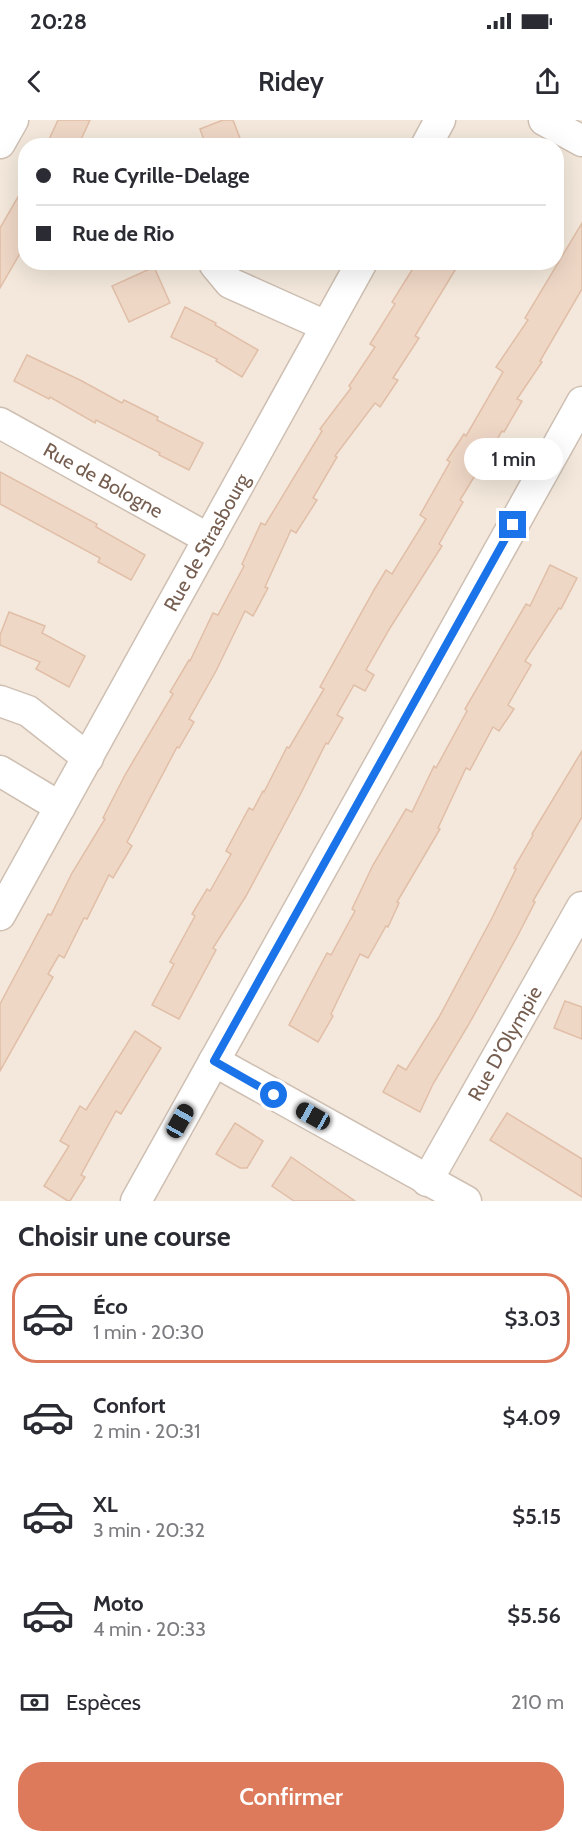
<!DOCTYPE html>
<html lang="fr">
<meta charset="utf-8">
<style>
:root{--surface:#fff;--page:#f2f2f3;--text:#2b2b33;--muted:#7c7c81;--line:#e1e1e2;--accent:#dc7a5b}
body{margin:0;font-family:Cabin,sans-serif;background:var(--page);color:var(--text);height:100vh;display:flex;flex-direction:column;font-size:22px;white-space:nowrap}
*{box-sizing:border-box;margin:0}
p{font-size:20px;color:var(--muted)}
.icon{flex:none;width:33px;height:33px;fill:none;stroke:currentColor;stroke-width:2;stroke-linecap:round;stroke-linejoin:round}
.map{position:relative;height:1081px;overflow:hidden}
.side{display:flex;flex-direction:column;background:var(--surface);flex:1}
.side>*{flex:none}
.banner{position:absolute;left:18px;top:18px;width:546px;height:132px;border-radius:24px;box-shadow:0 6px 24px #0002;display:grid;align-content:center;height:132px;padding:0 18px;background:var(--surface)}
.end{position:absolute;width:27px;height:27px;margin:-14px;border:8px solid #1a73e8;background:#fff;box-shadow:0 0 0 3px #fff}
.from{border-radius:50%}
.bubble{position:absolute;height:42px;border-radius:21px;background:var(--surface);box-shadow:0 6px 24px #0002;font-size:20px;font-weight:600;line-height:42px;text-align:center}
.car{position:absolute;width:18px;height:36px;margin:-18px -9px;border-radius:8px;box-shadow:0 0 4px 2px #0007;background:linear-gradient(#222 24%,#8ab4d8 0 40%,#222 0 76%,#8ab4d8 0 86%,#222 0)}
.banner b{display:flex;align-items:center;gap:21px;height:57px;font-size:22px}
.banner b+b{border-top:2px solid var(--line)}
.banner i{width:15px;height:15px;background:var(--text)}
ul{padding:0;list-style:none}
li{display:flex;align-items:center;gap:18px;height:90px;margin:0 12px 9px;padding:0 6px;border:3px solid transparent;border-radius:24px}
li div{flex:1}
li b{display:block;font-size:22px}
li em{font-style:normal;font-weight:600}
li.selected{border-color:var(--accent)}
li>.icon{width:54px;height:54px;stroke-width:1.5}
h2{padding:0 18px;font-size:27px;line-height:72px}
.pay{display:flex;align-items:center;gap:15px;height:66px;padding:0 18px;font-size:22px}
.pay p{margin-inline-start:auto}
.primary-button{display:flex;gap:12px;margin-top:auto;padding:12px 18px}
.primary-button a{flex:1;height:69px;border-radius:24px;background:var(--accent);color:#fff;font-size:24px;font-weight:600;line-height:69px;text-align:center}
.status{display:flex;justify-content:space-between;align-items:center;height:42px;padding:0 30px;background:var(--surface);direction:ltr}
.status svg{height:16px;fill:currentColor}
header{display:flex;justify-content:space-between;align-items:center;height:78px;padding:0 18px;background:var(--surface);font-size:27px;font-weight:600}
.map>svg:first-child{display:block}
.residential{fill:#f3e8db;fill-rule:evenodd}
.building{fill:#efd7c6;stroke:#e1bea7;stroke-width:1.5}
.lines{fill:none;stroke-linecap:round;stroke-linejoin:round}
.minor-casing{stroke:#cebfb2;stroke-width:33}
.minor{stroke:#fff;stroke-width:30}
.route{stroke:#1a73e8;stroke-width:8}
.labels{text-anchor:middle;stroke-width:4.5;stroke-linejoin:round;paint-order:stroke}
.street-label{font-size:20px;fill:#765e50;stroke:#fefaf3}
</style>
<div class="status"><b>20:28</b><svg viewBox="0 0 49 12"><path d="M0 12V9h3v3zM5 12V6h3v6zM10 12V3h3v9zM15 12V0h3v12zM26 1h20v11H26zM47 4h2v5h-2z"/></svg></div>
<header><svg class="icon" aria-label="back" viewBox="0 0 24 24"><path d="M15 5l-7 7 7 7"/></svg>Ridey<svg class="icon" aria-label="share" viewBox="0 0 24 24"><path d="M12 15V3M7 8l5-5 5 5M5 13v7h14v-7"/></svg></header>
<div class="map">
<svg width="582" height="1081" viewBox="0 0 582 1081">
<rect width="100%" height="100%" fill="#fcf6ed"/>
<path class="residential" d="M0 0H582V1081H0ZM26 26H556V142H26Z"/>
<g class="building">
<path d="M58 0H90L78 26H46Z"/>
<path d="M223 0H233L243 26H206L200 9Z"/>
<path d="M26 63V123L0 168V108Z"/>
<path d="M582 103V169L540 241 542 242 517 279 522 281 504 312 502 311 460 380 463 382 439 424 442 426 390 508 366 550 374 555 365 571 354 565 337 595 343 598 328 624 326 623 300 675 246 776 213 828 216 830 179 899 152 885 174 844 170 842 195 796 192 794 207 769 210 771 231 734 226 731 249 688 253 690 263 671 264 672 287 627 289 628 324 569 320 567 374 470 386 450 392 454 426 399 420 395 450 342 447 340 464 314 466 316 503 252 496 247 528 200 525 198Z"/>
<path d="M417 142H460L415 216 419 218 393 258 398 260 380 287 375 283 335 336 337 337 313 378 317 380 296 413 291 410 265 467 268 468 253 496 245 491 216 551 189 599 194 602 179 628 177 627 127 722 132 726 113 758 109 755 87 799 84 798 64 838 59 835 48 854 53 857 0 951V884L48 794 51 795 72 753 105 699 103 698 125 655 173 574 170 572 189 540 190 541 213 493 218 495 244 446 242 444 261 403 265 405 322 311 320 309 351 268 349 266 375 227 370 224 395 184 392 182Z"/>
<path d="M154 147 170 183 129 202 112 166Z"/>
<path d="M185 187 216 203 215 205 258 230 242 257 216 241 217 239 171 217Z"/>
<path d="M27 235 80 260 122 283 124 280 158 297 157 300 203 323 189 350 159 335 160 333 96 300 95 303 50 277 49 279 14 261Z"/>
<path d="M0 352 97 404 96 407 145 435 131 460 98 442 100 438 0 384Z"/>
<path d="M550 445 577 458 561 489 559 488 525 541 531 545 508 585 514 589 499 611 493 607 470 650 466 648 438 708 440 709 397 782 399 783 388 807 386 806 368 838 360 834 331 894 333 896 318 922 289 905 327 833 331 835 355 791 352 789 373 745 406 689 412 692 434 646 436 648 467 591 465 589 526 484 530 486Z"/>
<path d="M9 492 45 506 42 513 85 536 69 567 36 549 40 542 0 525V515Z"/>
<path d="M582 631V697L533 781 535 782 517 817 469 904 433 964 420 992 383 972 398 945 406 950 439 897 492 798 516 749 514 748 533 715 532 714Z"/>
<path d="M565 881 582 887V919L554 908Z"/>
<path d="M135 911 161 928 121 994 116 991 81 1055 85 1057 70 1081H68L44 1066 69 1026 60 1021 80 986 86 990Z"/>
<path d="M507 993 582 1039V1077L490 1020Z"/>
<path d="M235 1003 263 1021 247 1048H240L216 1034Z"/>
<path d="M291 1037 355 1081H294L272 1066Z"/>
</g>
<g class="lines">
<g class="minor-casing">
<g id="minor">
<path d="M544 0 582 21"/>
<path d="M0 23 13 0"/>
<path d="M426 26 440 0"/>
<path d="M216 142 215 145 230 163 326 206"/>
<path id="s1" d="M0 303 209 419"/>
<path d="M0 581 28 591 88 638"/>
<path d="M0 651 60 687"/>
<path id="s2" d="M0 795 362 142"/>
<path d="M214 941 466 1081"/>
<path id="s3" d="M427 1061 582 787"/>
<path d="M136 1081 582 282"/>
</g>
</g>
<use href="#minor" class="minor"/>
</g>
<g class="lines">
<path class="route" d="M274 975 214 941 513 405"/>
</g>
<g class="labels">
<g class="street-label">
<text dy="7" stroke="none"><textPath href="#s1" startOffset="118">Rue de Bologne</textPath></text>
<text dy="7" stroke="none"><textPath href="#s2" startOffset="426">Rue de Strasbourg</textPath></text>
<text dy="7" stroke="none"><textPath href="#s3" startOffset="158">Rue D'Olympie</textPath></text>
</g>
</g>
</svg>
<i class="end from" style="left:274px;top:975px"></i>
<i class="end" style="left:513px;top:405px"></i>
<div class="bubble" style="left:464px;top:318px;width:99px">1 min</div>
<i class="car" style="left:313px;top:996px;rotate:299deg"></i>
<i class="car" style="left:180px;top:1001px;rotate:29deg"></i>
<div class="banner">
<b><i class="from"></i>Rue Cyrille-Delage</b>
<b><i></i>Rue de Rio</b>
</div>
</div>
<section class="side">
<h2>Choisir une course</h2>
<ul>
<li class="selected"><svg class="icon" aria-label="car" viewBox="0 0 24 24"><path d="M5 17H2v-5l4-1 3-4h7l3 4 3 1v5h-3M9 17h6M6 11h13"/><circle cx="7" cy="17" r="2"/><circle cx="17" cy="17" r="2"/></svg><div><b>Éco</b><p>1 min · 20:30</p></div><em>$3.03</em></li>
<li><svg class="icon" aria-label="car" viewBox="0 0 24 24"><path d="M5 17H2v-5l4-1 3-4h7l3 4 3 1v5h-3M9 17h6M6 11h13"/><circle cx="7" cy="17" r="2"/><circle cx="17" cy="17" r="2"/></svg><div><b>Confort</b><p>2 min · 20:31</p></div><em>$4.09</em></li>
<li><svg class="icon" aria-label="car" viewBox="0 0 24 24"><path d="M5 17H2v-5l4-1 3-4h7l3 4 3 1v5h-3M9 17h6M6 11h13"/><circle cx="7" cy="17" r="2"/><circle cx="17" cy="17" r="2"/></svg><div><b>XL</b><p>3 min · 20:32</p></div><em>$5.15</em></li>
<li><svg class="icon" aria-label="car" viewBox="0 0 24 24"><path d="M5 17H2v-5l4-1 3-4h7l3 4 3 1v5h-3M9 17h6M6 11h13"/><circle cx="7" cy="17" r="2"/><circle cx="17" cy="17" r="2"/></svg><div><b>Moto</b><p>4 min · 20:33</p></div><em>$5.56</em></li>
</ul>
<div class="pay"><svg class="icon" aria-label="cash" viewBox="0 0 24 24"><path d="M3 7h18v10H3z"/><circle cx="12" cy="12" r="2"/></svg>Espèces<p>210 m</p></div>
<div class="primary-button"><a>Confirmer</a></div>
</section>
